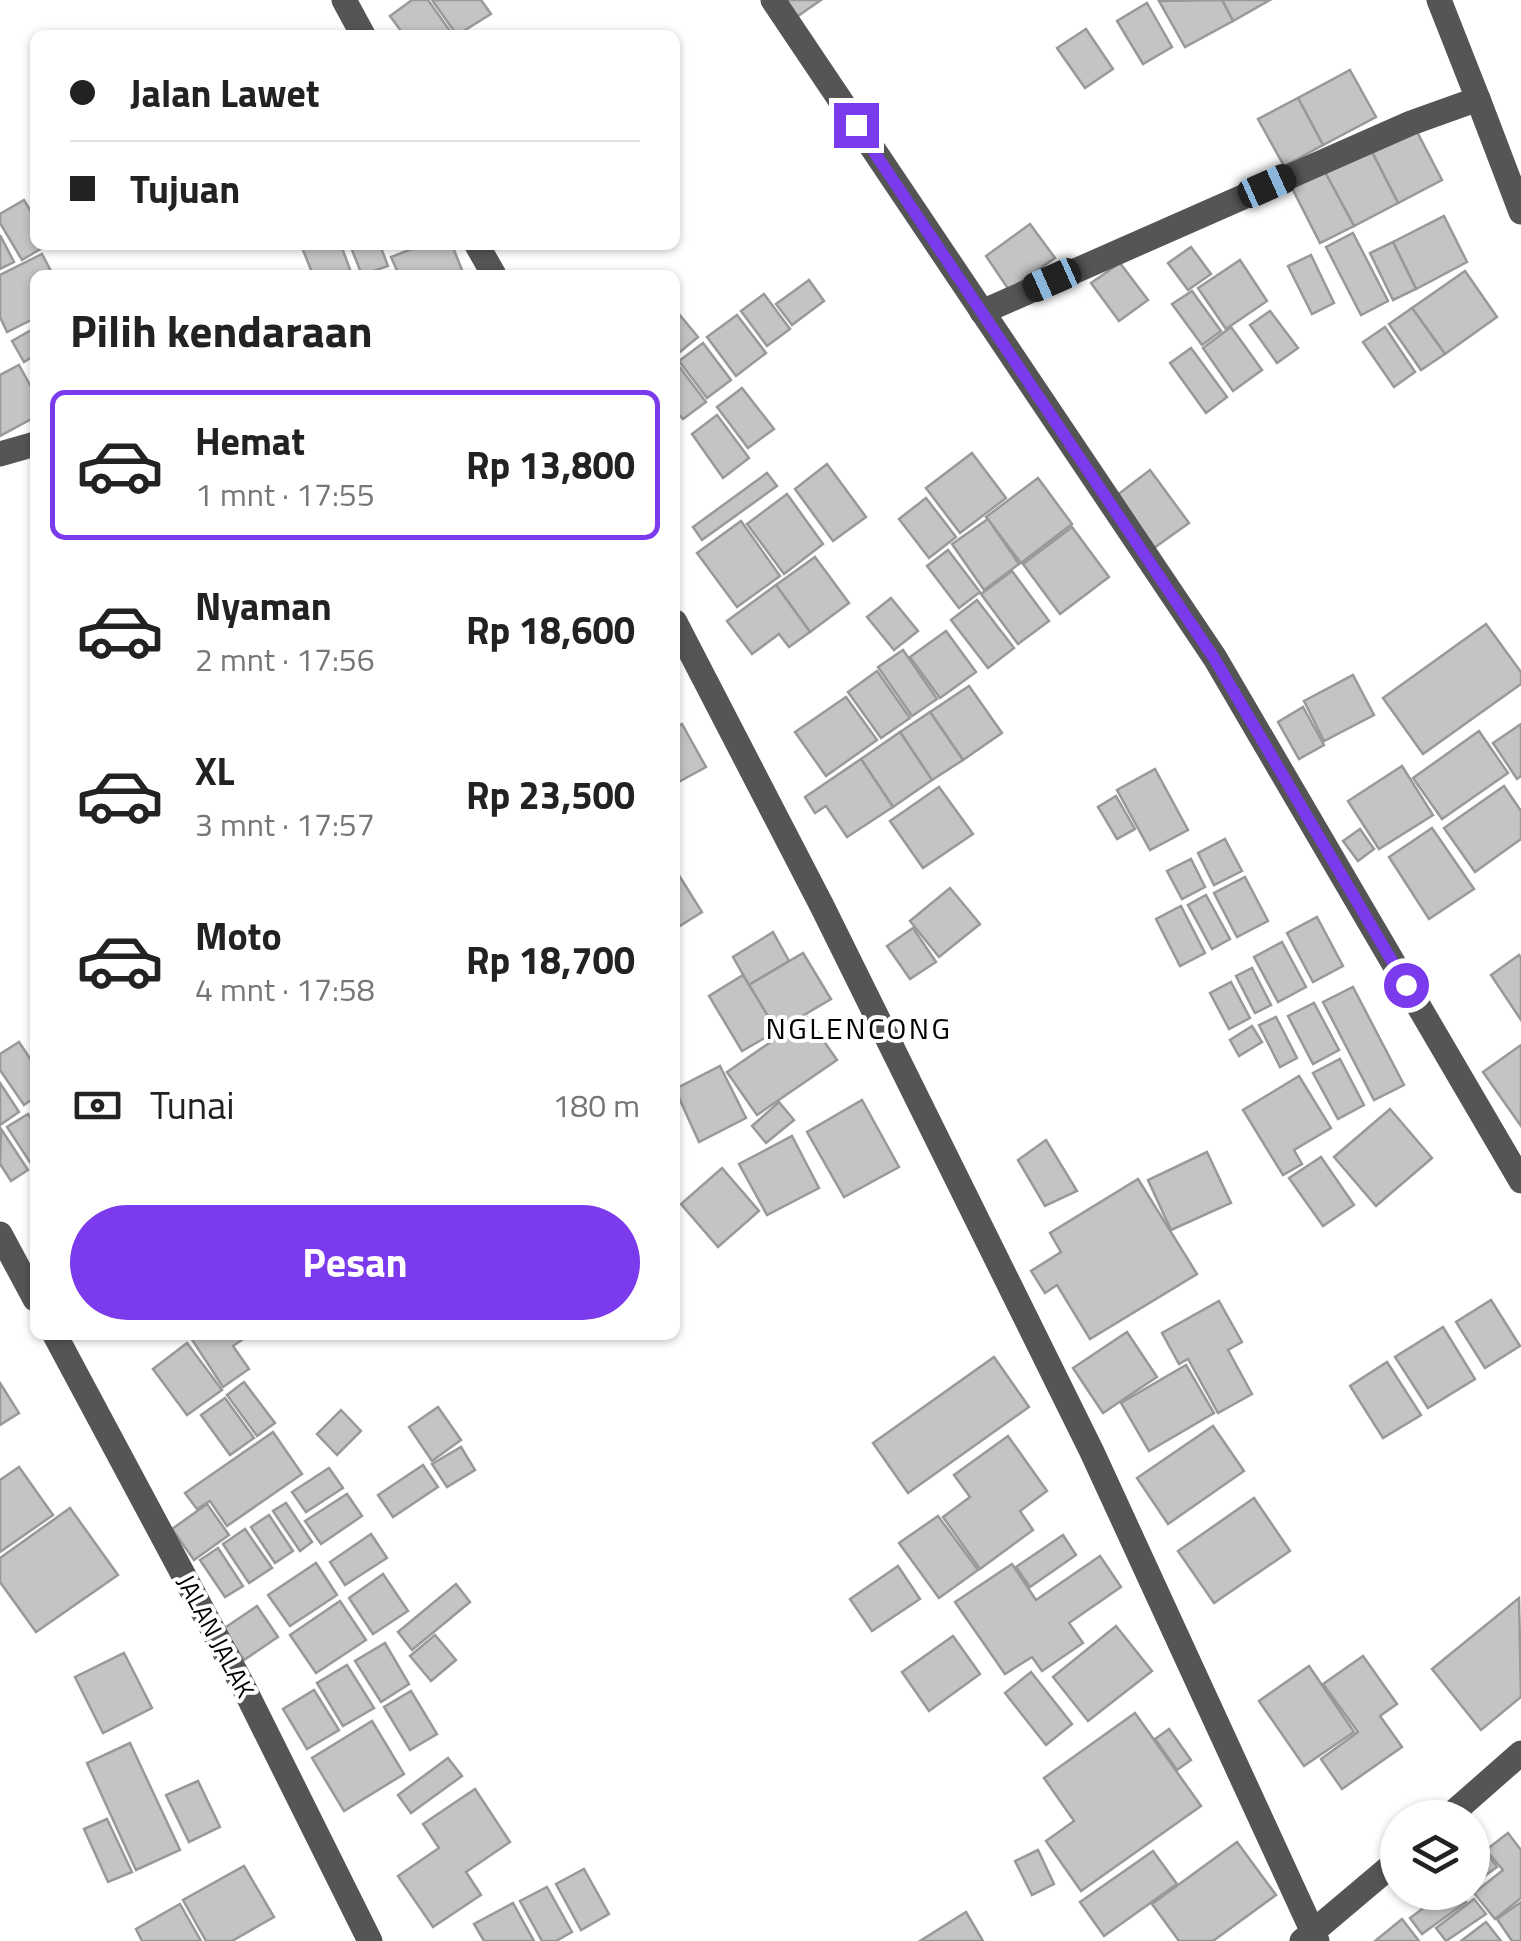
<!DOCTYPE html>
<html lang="id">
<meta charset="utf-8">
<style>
:root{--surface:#fff;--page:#f2f2f2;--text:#222;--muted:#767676;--line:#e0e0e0;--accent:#7c3aed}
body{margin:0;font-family:"Titillium Web",sans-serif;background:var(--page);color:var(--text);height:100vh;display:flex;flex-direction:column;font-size:38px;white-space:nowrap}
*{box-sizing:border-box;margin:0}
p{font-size:32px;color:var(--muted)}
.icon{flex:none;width:55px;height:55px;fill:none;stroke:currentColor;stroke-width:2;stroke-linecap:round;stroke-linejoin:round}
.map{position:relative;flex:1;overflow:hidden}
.panel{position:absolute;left:30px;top:270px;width:650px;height:1070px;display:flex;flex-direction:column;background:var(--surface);border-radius:15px;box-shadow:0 2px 8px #0004}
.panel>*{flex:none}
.hud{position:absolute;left:30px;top:30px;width:650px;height:220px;border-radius:15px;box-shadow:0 2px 8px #0004;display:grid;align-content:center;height:220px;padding:0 40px;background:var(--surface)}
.controls{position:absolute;left:1380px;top:1800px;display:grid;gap:20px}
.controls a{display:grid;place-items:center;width:110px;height:110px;border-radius:50%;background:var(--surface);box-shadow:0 2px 8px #0004;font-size:50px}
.end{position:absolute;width:45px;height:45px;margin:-22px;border:12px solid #7c3aed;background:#fff;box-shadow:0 0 0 5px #fff}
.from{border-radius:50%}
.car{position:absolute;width:30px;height:60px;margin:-30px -15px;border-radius:12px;box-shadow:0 0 8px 2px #0007;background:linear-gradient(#222 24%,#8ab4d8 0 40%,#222 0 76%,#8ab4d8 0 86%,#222 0)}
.hud b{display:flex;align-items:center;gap:35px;height:95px;font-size:38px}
.hud b+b{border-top:2px solid var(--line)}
.hud i{width:25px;height:25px;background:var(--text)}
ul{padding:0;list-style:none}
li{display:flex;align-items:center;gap:30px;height:150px;margin:0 20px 15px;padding:0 20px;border:5px solid transparent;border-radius:15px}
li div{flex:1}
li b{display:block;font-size:38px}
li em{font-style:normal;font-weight:700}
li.selected{border-color:var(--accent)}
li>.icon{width:90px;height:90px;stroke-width:1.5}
h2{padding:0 40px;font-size:45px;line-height:120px}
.pay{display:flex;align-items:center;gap:25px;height:110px;padding:0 40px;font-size:38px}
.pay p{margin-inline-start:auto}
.action{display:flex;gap:20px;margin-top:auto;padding:20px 40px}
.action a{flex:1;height:115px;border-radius:60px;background:var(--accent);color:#fff;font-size:40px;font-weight:700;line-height:115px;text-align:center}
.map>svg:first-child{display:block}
.building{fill:#c4c4c4;stroke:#999;stroke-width:2.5}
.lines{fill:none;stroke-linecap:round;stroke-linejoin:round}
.minor{stroke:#555;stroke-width:25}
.route{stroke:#7c3aed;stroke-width:12}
.labels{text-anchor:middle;stroke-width:8;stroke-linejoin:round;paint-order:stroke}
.street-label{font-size:25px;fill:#000;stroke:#fff}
.quarter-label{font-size:30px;letter-spacing:2.5px;fill:#000;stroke:#fff}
</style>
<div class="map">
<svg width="1521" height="1941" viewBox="0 0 1521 1941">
<rect width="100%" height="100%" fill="#fff"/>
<g class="building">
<path d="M412 0H428L453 35H404L390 16Z"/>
<path d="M432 0H481L491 14 457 35Z"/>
<path d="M782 0H821L795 18Z"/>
<path d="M1222 0H1270L1233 21Z"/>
<path d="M1222 0 1233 21 1185 47 1159 1Z"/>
<path d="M1147 3 1172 47 1143 64 1117 21Z"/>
<path d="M1086 29 1113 69 1085 88 1057 48Z"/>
<path d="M1350 70 1376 117 1323 145 1298 98Z"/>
<path d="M1298 98 1323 145 1284 166 1258 119Z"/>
<path d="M1414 126 1442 180 1398 203 1370 148Z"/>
<path d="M1370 148 1398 203 1354 226 1325 172Z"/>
<path d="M1325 172 1354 226 1320 243 1292 188Z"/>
<path d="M24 200 35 218V245H47L22 260 0 223V214Z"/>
<path d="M1444 216 1467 262 1416 289 1393 242Z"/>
<path d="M1030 224 1055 258 1009 290 986 256Z"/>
<path d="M1353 233 1388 301 1361 315 1326 247Z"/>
<path d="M0 235 14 262 0 269Z"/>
<path d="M1393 242 1416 289 1393 300 1370 253Z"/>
<path d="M301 245H341L352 275H313Z"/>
<path d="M350 245H380L388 266 362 275Z"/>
<path d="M422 245H452L464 275H399L391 257Z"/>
<path d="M1191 247 1211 274 1188 290 1168 263Z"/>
<path d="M42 254 53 275H35V318L7 332 0 317V275Z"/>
<path d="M1311 255 1334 303 1312 314 1288 266Z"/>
<path d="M1240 260 1267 301 1226 329 1198 288Z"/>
<path d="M1120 263 1148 300 1119 321 1091 283Z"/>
<path d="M1465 271 1497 317 1445 354 1412 308Z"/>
<path d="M809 280 824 301 792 325 776 304Z"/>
<path d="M1192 291 1221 331 1202 345 1172 304Z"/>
<path d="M764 294 790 329 767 346 741 311Z"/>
<path d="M1412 308 1445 354 1421 370 1389 324Z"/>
<path d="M1270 311 1298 348 1277 363 1250 325Z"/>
<path d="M679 314 698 337 675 356V318Z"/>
<path d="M737 315 766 353 736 376 707 337Z"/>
<path d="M1231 327 1262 370 1233 391 1203 348Z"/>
<path d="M1385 327 1415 372 1394 387 1363 342Z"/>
<path d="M35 328V355L24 362 12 341Z"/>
<path d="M703 343 731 380 707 398 679 361Z"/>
<path d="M1191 348 1227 397 1206 413 1170 363Z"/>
<path d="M675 361 706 402 683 419 675 410Z"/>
<path d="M19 365 35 394V417L0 436V375Z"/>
<path d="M742 388 774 429 748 448 717 407Z"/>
<path d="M717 415 749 458 723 478 692 434Z"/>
<path d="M972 453 1006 498 960 533 926 488Z"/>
<path d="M827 464 866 517 833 541 795 489Z"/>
<path d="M1150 470 1189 523 1154 548 1116 496Z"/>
<path d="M767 473 777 486 702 540 693 527Z"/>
<path d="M1038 478 1072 524 1021 563 986 517Z"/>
<path d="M787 494 823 544 784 574 747 524Z"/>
<path d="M926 498 956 537 929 558 899 519Z"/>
<path d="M988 519 1019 564 984 590 952 544Z"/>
<path d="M741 521 780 576 737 607 697 553Z"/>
<path d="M1072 527 1109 577 1060 614 1023 564Z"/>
<path d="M948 550 980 592 959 608 927 566Z"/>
<path d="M815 557 849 603 810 632 776 585Z"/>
<path d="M1012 571 1049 621 1018 644 981 594Z"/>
<path d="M776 585 810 632 789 647 779 634 752 654 727 621Z"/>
<path d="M891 598 918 631 894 650 867 617Z"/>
<path d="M977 600 1014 648 988 668 951 620Z"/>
<path d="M1486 624 1521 672V684L1423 754 1383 698Z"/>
<path d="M946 631 976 672 940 698 910 657Z"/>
<path d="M903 650 937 699 912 716 878 667Z"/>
<path d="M877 671 910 718 881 738 848 692Z"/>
<path d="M1353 675 1374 715 1324 741 1304 701Z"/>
<path d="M969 686 1002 733 963 760 930 712Z"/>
<path d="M846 697 877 740 826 776 795 732Z"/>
<path d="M1303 707 1324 745 1299 759 1278 722Z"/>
<path d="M930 712 963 760 932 780 900 732Z"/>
<path d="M682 724 706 767 675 784V728Z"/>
<path d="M1521 724V776L1517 779 1493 743Z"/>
<path d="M1479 731 1508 773 1442 819 1413 778Z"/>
<path d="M900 732 932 780 893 807 861 759Z"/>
<path d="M861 759 893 807 847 837 826 806 815 813 805 797Z"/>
<path d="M1402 766 1433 815 1379 849 1348 801Z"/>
<path d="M1155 769 1188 830 1150 850 1117 790Z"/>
<path d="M1504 786 1521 811V839L1475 872 1444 828Z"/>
<path d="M939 787 973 834 923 868 890 821Z"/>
<path d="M1116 796 1135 829 1117 839 1098 807Z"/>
<path d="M1432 828 1474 889 1429 919 1389 857Z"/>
<path d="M1360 829 1374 849 1358 861 1343 841Z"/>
<path d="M1225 839 1242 871 1214 885 1198 853Z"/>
<path d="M1191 859 1205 887 1182 899 1167 871Z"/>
<path d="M675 869 702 912 675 929Z"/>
<path d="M1245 877 1268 921 1237 937 1214 893Z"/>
<path d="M950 888 980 924 939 957 910 921Z"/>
<path d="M1206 895 1230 939 1212 949 1188 905Z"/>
<path d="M1181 906 1205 953 1180 966 1156 919Z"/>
<path d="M1317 917 1343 966 1313 982 1287 933Z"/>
<path d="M913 928 936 962 910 979 887 946Z"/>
<path d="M773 932 789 961 749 985 733 957Z"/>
<path d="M1282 942 1306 987 1278 1002 1254 957Z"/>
<path d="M803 953 831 999 777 1031 749 985Z"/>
<path d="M1519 955 1521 958V1020L1491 975Z"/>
<path d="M1252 968 1271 1005 1255 1013 1236 976Z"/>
<path d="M743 975 777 1031 742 1051 709 996Z"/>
<path d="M1231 982 1250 1018 1229 1029 1210 993Z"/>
<path d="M1353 987 1404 1085 1374 1100 1323 1002Z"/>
<path d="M1314 1003 1339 1050 1313 1064 1288 1016Z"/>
<path d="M807 1017 837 1060 757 1115 727 1072Z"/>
<path d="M1276 1017 1297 1058 1280 1067 1259 1025Z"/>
<path d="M1252 1026 1262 1042 1239 1056 1230 1040Z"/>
<path d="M19 1042 35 1066V1097L24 1105 0 1070V1054Z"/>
<path d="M1521 1045V1126L1483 1072Z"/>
<path d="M1340 1059 1364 1105 1338 1119 1313 1073Z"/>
<path d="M720 1066 746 1118 699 1142 675 1089Z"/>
<path d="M1299 1076 1331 1128 1294 1150 1302 1164 1283 1175 1243 1110Z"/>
<path d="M0 1083 19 1112 0 1125Z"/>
<path d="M862 1100 899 1167 844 1197 807 1132Z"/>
<path d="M779 1102 794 1120 766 1143 752 1126Z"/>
<path d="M1390 1109 1432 1158 1376 1206 1334 1157Z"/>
<path d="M28 1114 35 1125V1162L31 1164 7 1127Z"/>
<path d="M1 1129 28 1170 11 1181 0 1164Z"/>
<path d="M792 1136 819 1188 767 1215 739 1164Z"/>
<path d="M1046 1140 1077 1191 1045 1206 1018 1160Z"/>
<path d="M1207 1152 1231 1203 1171 1230 1148 1180Z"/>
<path d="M1321 1157 1354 1205 1323 1226 1289 1178Z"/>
<path d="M722 1168 759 1211 718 1247 681 1204Z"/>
<path d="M1138 1179 1197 1274 1090 1339 1057 1285 1045 1293 1031 1271 1061 1252 1050 1233Z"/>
<path d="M1491 1300 1520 1346 1485 1368 1456 1322Z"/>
<path d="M1219 1301 1242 1342 1228 1350 1252 1394 1218 1413 1188 1359 1179 1364 1162 1333Z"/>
<path d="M1443 1327 1475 1379 1428 1408 1395 1357Z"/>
<path d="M1127 1332 1157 1377 1103 1413 1073 1368Z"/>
<path d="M189 1335H249L233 1346 249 1369 223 1387Z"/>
<path d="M187 1343 222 1390 187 1415 153 1369Z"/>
<path d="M994 1357 1029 1407 908 1493 873 1443Z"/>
<path d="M1387 1362 1421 1415 1383 1438 1350 1386Z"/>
<path d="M1186 1365 1214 1413 1149 1451 1121 1403Z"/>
<path d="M244 1382 275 1423 257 1436 227 1395Z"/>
<path d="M0 1383 19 1413 0 1425Z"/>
<path d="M225 1398 254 1438 230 1455 201 1415Z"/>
<path d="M438 1407 461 1440 432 1461 409 1427Z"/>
<path d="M341 1410 361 1431 337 1455 317 1434Z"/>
<path d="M1213 1426 1244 1471 1168 1524 1137 1478Z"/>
<path d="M273 1432 302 1474 227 1526 210 1501 197 1509 185 1493Z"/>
<path d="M1008 1436 1047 1491 1020 1511 1033 1530 980 1569 943 1517 970 1497 954 1475Z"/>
<path d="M461 1447 475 1470 447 1487 432 1464Z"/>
<path d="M423 1465 438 1487 393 1517 378 1495Z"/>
<path d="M19 1467 53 1515 0 1552V1480Z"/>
<path d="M329 1468 343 1488 306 1512 292 1492Z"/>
<path d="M347 1494 362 1516 321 1544 305 1521Z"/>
<path d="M1254 1498 1290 1551 1214 1603 1178 1551Z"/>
<path d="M286 1503 312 1542 300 1551 273 1511Z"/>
<path d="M207 1504 229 1535 194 1560 172 1529Z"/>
<path d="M70 1508 118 1575 36 1632 0 1582V1558Z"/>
<path d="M269 1515 293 1551 275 1563 251 1527Z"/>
<path d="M938 1516 978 1570 939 1598 899 1543Z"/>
<path d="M245 1529 272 1568 249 1583 223 1544Z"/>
<path d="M371 1534 387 1558 345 1585 330 1562Z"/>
<path d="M1063 1535 1076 1555 1030 1587 1016 1567Z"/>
<path d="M218 1548 243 1586 225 1597 200 1560Z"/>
<path d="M1100 1556 1121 1587 1069 1623 1083 1643 1042 1671 1032 1657 1005 1674 955 1602 1012 1564 1036 1600Z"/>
<path d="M316 1563 337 1595 290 1626 268 1595Z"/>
<path d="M898 1566 920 1599 872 1631 850 1599Z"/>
<path d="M383 1574 408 1611 373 1634 349 1598Z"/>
<path d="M456 1584 470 1602 412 1650 398 1632Z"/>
<path d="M1519 1598 1521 1697 1481 1730 1432 1669Z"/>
<path d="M340 1601 366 1640 316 1673 290 1635Z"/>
<path d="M257 1606 278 1637 244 1660 223 1629Z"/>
<path d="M1116 1626 1152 1671 1088 1721 1053 1677Z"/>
<path d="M435 1635 456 1660 431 1681 410 1656Z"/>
<path d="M953 1636 980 1674 929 1711 902 1672Z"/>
<path d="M385 1643 409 1684 381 1702 355 1661Z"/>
<path d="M124 1653 152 1708 103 1733 75 1677Z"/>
<path d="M1363 1656 1397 1704 1380 1716 1402 1747 1342 1789 1321 1759 1358 1732 1323 1684Z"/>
<path d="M347 1665 374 1708 343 1726 317 1683Z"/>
<path d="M1309 1666 1354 1732 1304 1766 1259 1701Z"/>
<path d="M1031 1672 1072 1724 1046 1745 1005 1693Z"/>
<path d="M314 1690 339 1730 307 1749 283 1709Z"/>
<path d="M411 1691 437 1734 410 1750 384 1707Z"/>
<path d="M1135 1713 1201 1806 1081 1891 1046 1841 1074 1821 1044 1778Z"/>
<path d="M372 1721 404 1774 344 1811 312 1758Z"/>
<path d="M1169 1729 1191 1760 1177 1770 1155 1739Z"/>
<path d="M130 1743 180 1850 136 1870 87 1763Z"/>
<path d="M448 1758 462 1776 411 1813 398 1795Z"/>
<path d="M198 1781 220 1827 189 1842 166 1795Z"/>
<path d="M475 1789 510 1842 466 1872 481 1895 433 1927 398 1876 439 1848 423 1824Z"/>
<path d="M107 1819 132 1872 108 1882 84 1829Z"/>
<path d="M1508 1833 1521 1850V1898L1495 1919 1474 1893 1503 1870 1486 1850Z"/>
<path d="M1474 1835 1497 1867 1472 1885V1836Z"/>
<path d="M1237 1842 1276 1895 1213 1941H1179L1152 1904Z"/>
<path d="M1038 1850 1054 1884 1032 1895 1015 1861Z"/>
<path d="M1153 1851 1177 1884 1104 1936 1080 1902Z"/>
<path d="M244 1866 274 1917 232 1941H206L183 1900Z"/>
<path d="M584 1869 609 1914 581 1930 556 1884Z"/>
<path d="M547 1887 572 1932 556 1941H542L520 1901Z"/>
<path d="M1445 1892H1459L1466 1902 1422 1934 1410 1918Z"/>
<path d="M1474 1899 1486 1914 1446 1941 1436 1928Z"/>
<path d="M1521 1902V1941H1512L1497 1919Z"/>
<path d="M513 1903 534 1941H484L474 1924Z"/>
<path d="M180 1904 201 1941H142L136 1929Z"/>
<path d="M966 1912 983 1941H920Z"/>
<path d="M1402 1919 1419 1941H1375Z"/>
<path d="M1486 1922 1501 1941H1461Z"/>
</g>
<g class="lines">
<g class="minor">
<path d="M344 0 363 35"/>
<path d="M773 0 1215 658 1521 1181"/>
<path d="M1478 99 1521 212"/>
<path d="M477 245 494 275"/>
<path d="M982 312 1411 123 1478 99 1439 0"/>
<path d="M0 454 35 444"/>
<path d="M675 622 822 906 1092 1452 1317 1941"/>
<path d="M0 1234 35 1299"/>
<path d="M55 1335 244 1688 370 1941"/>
<path d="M1447 1818 1521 1753"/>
<path d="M1302 1941 1398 1860"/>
</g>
</g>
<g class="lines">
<path class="route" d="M856 125 1214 658 1406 985"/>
</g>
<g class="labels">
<g class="street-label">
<text transform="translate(216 1636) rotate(62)" y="9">JALAN JALAK</text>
</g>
<g class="quarter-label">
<text x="859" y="1039">NGLENCONG</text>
</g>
</g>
</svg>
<div class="controls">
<a><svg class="icon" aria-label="layers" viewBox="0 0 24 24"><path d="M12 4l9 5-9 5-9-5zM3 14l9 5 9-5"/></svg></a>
</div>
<i class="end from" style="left:1406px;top:985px"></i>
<i class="end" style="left:856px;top:125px"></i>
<i class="car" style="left:1267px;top:186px;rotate:66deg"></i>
<i class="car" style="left:1052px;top:280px;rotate:246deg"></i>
<div class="hud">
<b><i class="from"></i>Jalan Lawet</b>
<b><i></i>Tujuan</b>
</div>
<section class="panel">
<h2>Pilih kendaraan</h2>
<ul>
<li class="selected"><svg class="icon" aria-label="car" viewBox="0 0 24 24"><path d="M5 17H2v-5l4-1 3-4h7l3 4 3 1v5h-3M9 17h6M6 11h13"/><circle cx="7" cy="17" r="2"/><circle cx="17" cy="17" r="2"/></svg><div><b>Hemat</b><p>1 mnt · 17:55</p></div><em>Rp 13,800</em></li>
<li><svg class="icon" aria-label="car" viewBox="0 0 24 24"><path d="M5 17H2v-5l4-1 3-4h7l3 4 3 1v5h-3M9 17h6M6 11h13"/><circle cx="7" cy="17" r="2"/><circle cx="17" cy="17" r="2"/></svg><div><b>Nyaman</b><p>2 mnt · 17:56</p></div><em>Rp 18,600</em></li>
<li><svg class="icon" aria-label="car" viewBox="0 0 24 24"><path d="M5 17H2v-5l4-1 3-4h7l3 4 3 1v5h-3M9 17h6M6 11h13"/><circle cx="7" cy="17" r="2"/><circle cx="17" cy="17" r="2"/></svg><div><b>XL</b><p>3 mnt · 17:57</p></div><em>Rp 23,500</em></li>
<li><svg class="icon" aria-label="car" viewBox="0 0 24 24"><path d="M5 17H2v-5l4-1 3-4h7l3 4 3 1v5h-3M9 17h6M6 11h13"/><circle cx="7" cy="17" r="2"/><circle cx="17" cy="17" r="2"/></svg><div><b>Moto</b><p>4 mnt · 17:58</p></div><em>Rp 18,700</em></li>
</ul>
<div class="pay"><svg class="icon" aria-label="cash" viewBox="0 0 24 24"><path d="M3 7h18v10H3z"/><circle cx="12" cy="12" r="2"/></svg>Tunai<p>180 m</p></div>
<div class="action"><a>Pesan</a></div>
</section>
</div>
